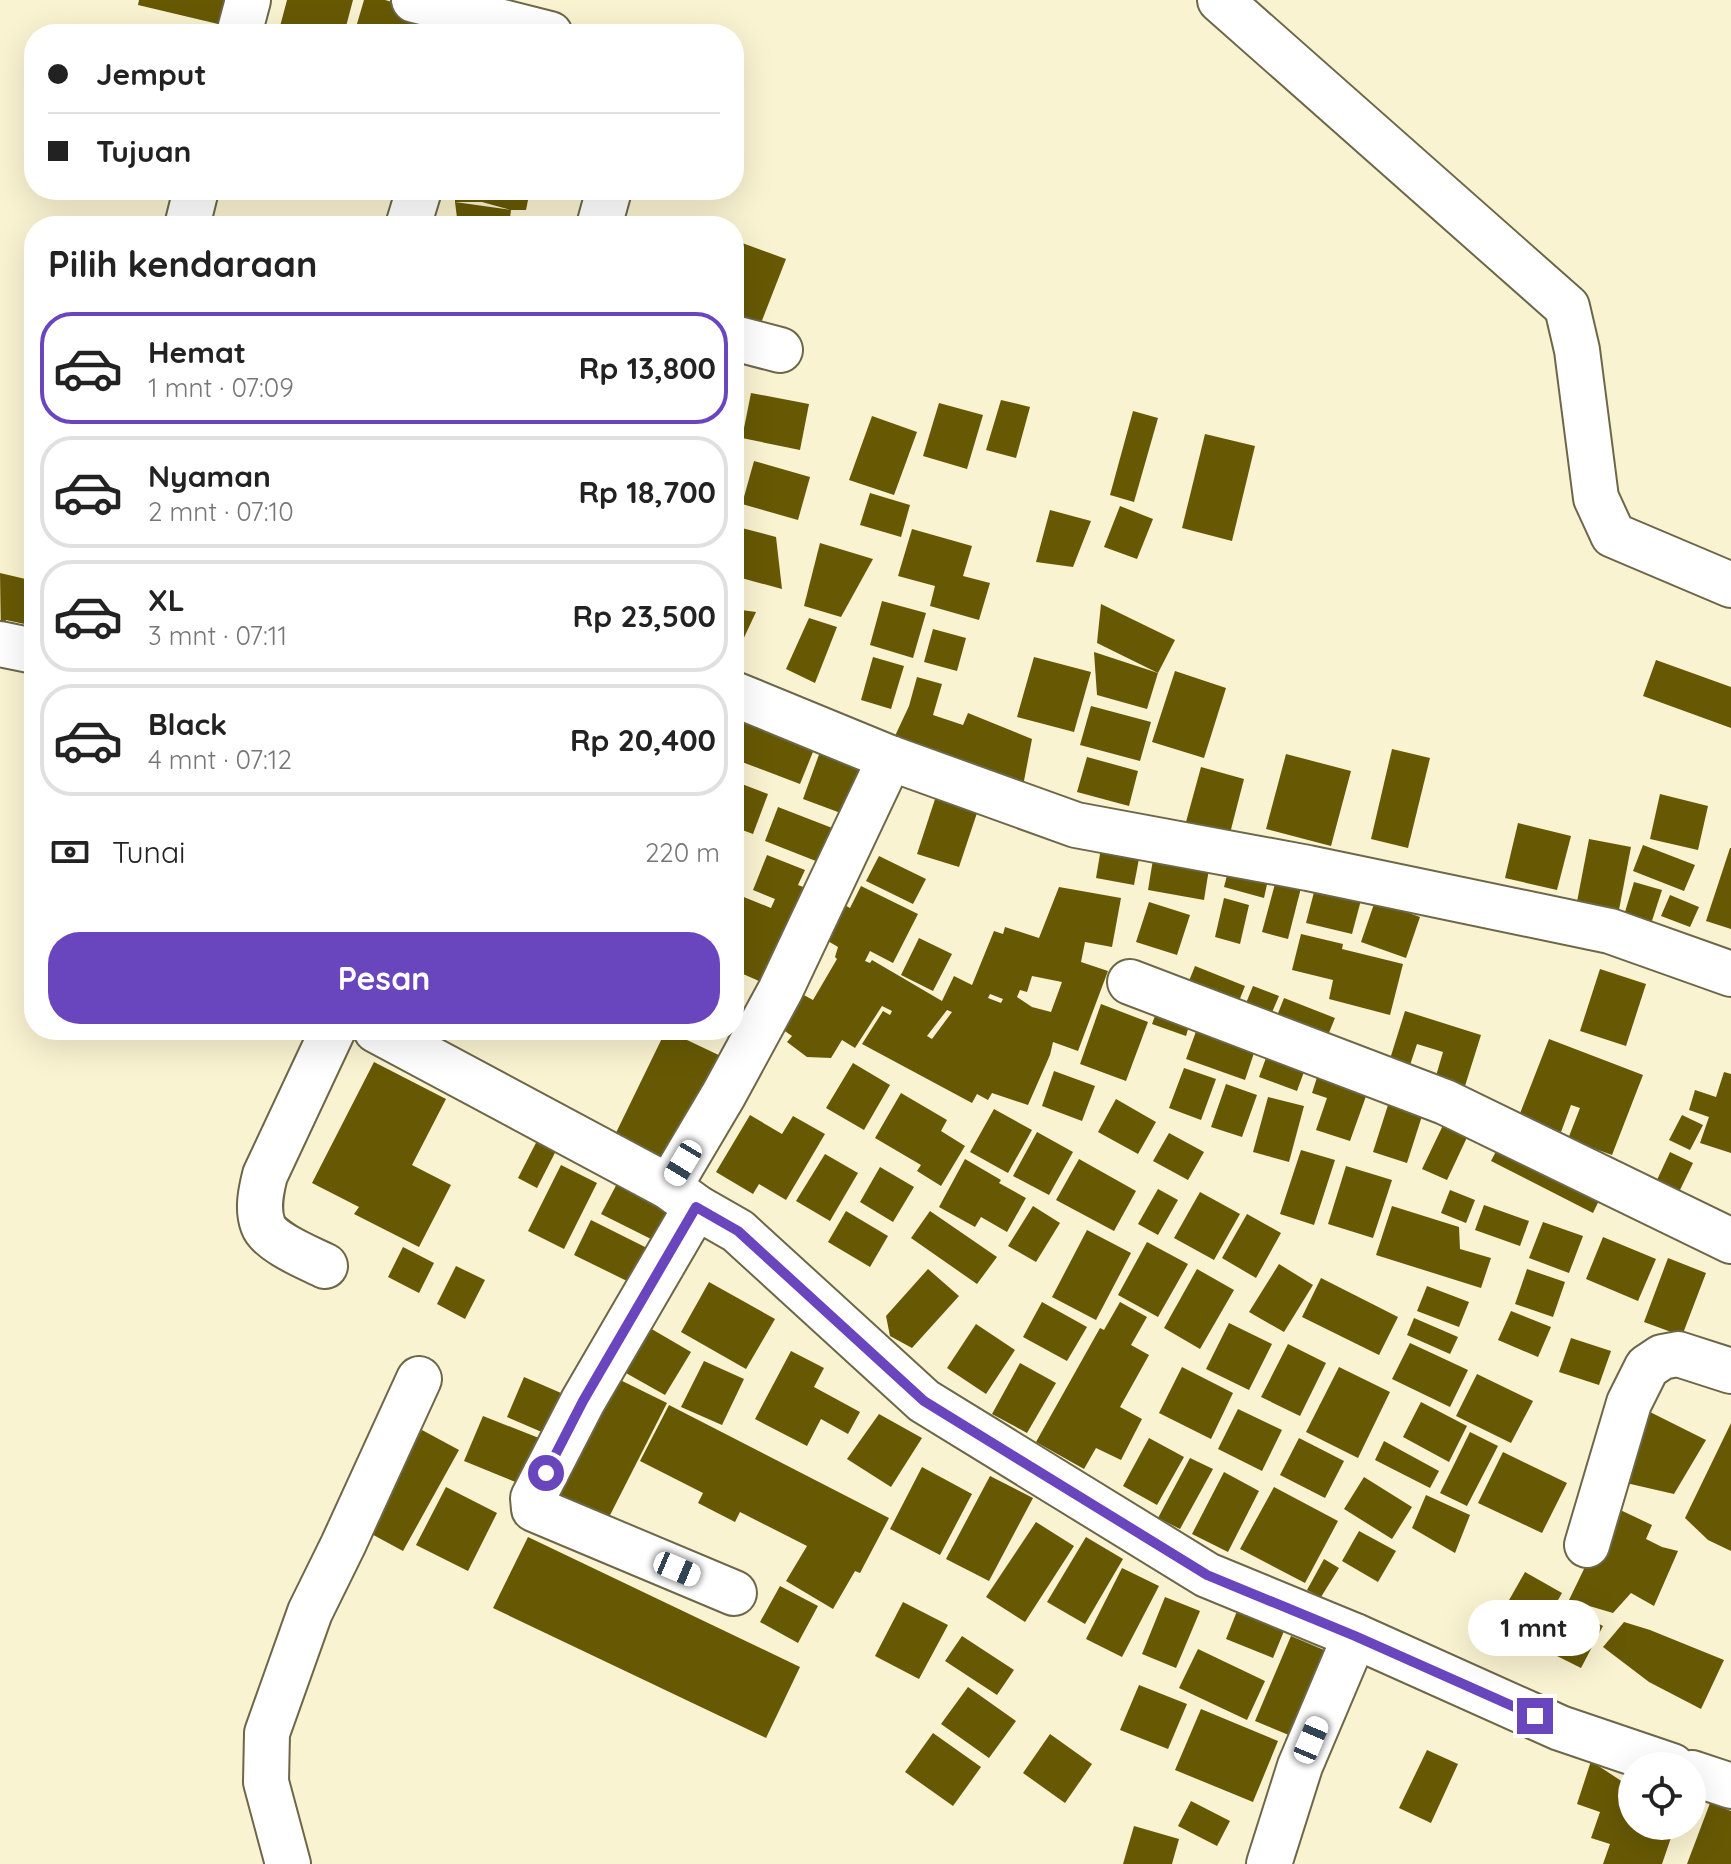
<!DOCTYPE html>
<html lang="id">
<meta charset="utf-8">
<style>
:root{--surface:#fff;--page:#f6f6f6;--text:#222;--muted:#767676;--line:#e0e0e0;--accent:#6945be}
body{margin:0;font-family:Quicksand,sans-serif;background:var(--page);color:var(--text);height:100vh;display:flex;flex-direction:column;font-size:30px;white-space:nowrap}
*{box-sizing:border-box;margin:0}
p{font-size:26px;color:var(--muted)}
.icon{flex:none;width:44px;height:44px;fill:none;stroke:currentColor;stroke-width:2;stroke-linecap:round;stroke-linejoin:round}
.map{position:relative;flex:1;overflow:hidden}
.panel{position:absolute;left:24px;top:216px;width:720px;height:824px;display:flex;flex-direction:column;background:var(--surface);border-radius:32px;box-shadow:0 8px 32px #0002}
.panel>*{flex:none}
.hud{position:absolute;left:24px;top:24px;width:720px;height:176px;border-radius:32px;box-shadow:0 8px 32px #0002;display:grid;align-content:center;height:176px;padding:0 24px;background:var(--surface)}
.buttons{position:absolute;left:1618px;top:1752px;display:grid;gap:16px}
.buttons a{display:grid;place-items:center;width:88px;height:88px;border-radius:50%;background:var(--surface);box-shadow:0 8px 32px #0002;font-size:40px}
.end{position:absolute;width:36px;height:36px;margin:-18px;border:10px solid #6945be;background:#fff;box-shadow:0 0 0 4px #fff}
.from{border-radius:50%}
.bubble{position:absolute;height:56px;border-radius:28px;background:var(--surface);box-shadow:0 8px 32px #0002;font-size:26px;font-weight:700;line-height:56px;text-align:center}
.car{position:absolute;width:24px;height:48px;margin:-24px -12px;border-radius:10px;box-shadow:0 0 6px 2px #0007;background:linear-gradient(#fff 24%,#345 0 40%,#fff 0 76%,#345 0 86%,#fff 0)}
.hud b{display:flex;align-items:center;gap:28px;height:76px;font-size:30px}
.hud b+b{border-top:2px solid var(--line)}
.hud i{width:20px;height:20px;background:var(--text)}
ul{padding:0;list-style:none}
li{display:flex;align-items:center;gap:24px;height:112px;margin:0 16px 12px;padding:0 8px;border:4px solid var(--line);border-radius:32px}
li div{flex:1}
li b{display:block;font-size:30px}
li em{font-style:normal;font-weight:700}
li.selected{border-color:var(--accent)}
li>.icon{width:72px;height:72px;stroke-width:1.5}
h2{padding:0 24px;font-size:36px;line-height:96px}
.pay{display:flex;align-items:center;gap:20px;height:88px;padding:0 24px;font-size:30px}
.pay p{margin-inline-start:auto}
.cta{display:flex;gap:16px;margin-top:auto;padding:16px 24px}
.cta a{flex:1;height:92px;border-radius:32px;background:var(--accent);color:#fff;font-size:32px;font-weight:700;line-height:92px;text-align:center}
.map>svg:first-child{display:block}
.building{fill:#675904;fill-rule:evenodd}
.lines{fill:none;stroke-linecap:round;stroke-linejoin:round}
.minor-casing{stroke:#6d6749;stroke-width:48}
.minor{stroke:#fff;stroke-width:44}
.route{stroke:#6945be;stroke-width:10}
</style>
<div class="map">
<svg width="1731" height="1864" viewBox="0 0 1731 1864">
<rect width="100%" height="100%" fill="#f9f3d1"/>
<g class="building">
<path d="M139 0H243L235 28 138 5Z"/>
<path d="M287 0H353L344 34H278Z"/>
<path d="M364 0H385L443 16 438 34H354Z"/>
<path d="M342 190H363V197L342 191Z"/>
<path d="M455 190H530L526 210H511L509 226H458L455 202 511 210 482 202H455Z"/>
<path d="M734 240 786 259 761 323 734 313Z"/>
<path d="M751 393 809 404 800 450 742 438Z"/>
<path d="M1001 400 1030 407 1016 458 986 450Z"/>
<path d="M939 403 983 415 967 469 923 456Z"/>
<path d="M1133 411 1158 418 1134 502 1110 495Z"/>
<path d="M872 416 917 432 894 495 849 480Z"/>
<path d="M1205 434 1255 446 1232 541 1182 528Z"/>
<path d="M754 461 810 477 798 520 742 504Z"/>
<path d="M870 493 910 505 901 537 860 525Z"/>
<path d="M1120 506 1153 519 1137 559 1104 547Z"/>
<path d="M1050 510 1091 521 1073 567 1036 562Z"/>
<path d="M734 526 776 537 782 589 734 576Z"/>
<path d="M912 529 972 546 963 576 990 583 979 620 930 606 935 586 898 576Z"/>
<path d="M820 543 873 559 841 617 804 606Z"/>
<path d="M0 573 34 581V626L6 620 1 639Z"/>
<path d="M882 601 926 613 913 658 870 645Z"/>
<path d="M1101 604 1175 640 1158 673 1097 643Z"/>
<path d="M734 609 756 612 734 659Z"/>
<path d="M809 618 837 627 815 683 786 669Z"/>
<path d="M933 629 966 638 957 671 924 662Z"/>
<path d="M1094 652 1158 673 1147 709 1097 695Z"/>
<path d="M873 657 904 666 891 709 861 700Z"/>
<path d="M1034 657 1091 672 1074 732 1017 717Z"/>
<path d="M1656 660 1731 687V728L1643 696Z"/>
<path d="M1175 671 1226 688 1204 758 1152 742Z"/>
<path d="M917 677 942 684 933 715 963 725 968 713 1032 739 1023 786 887 753 909 706Z"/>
<path d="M734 704 819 737 800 784 734 759Z"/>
<path d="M1091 706 1151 722 1140 761 1080 745Z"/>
<path d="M821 749 864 765 846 815 803 799Z"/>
<path d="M1392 749 1430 758 1408 848 1371 839Z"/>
<path d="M1286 754 1351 771 1331 846 1266 829Z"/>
<path d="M1087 757 1138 771 1129 806 1077 792Z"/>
<path d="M1201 767 1244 779 1227 845 1183 833Z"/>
<path d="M734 781 768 794 753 834 734 827Z"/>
<path d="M939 787 981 801 959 867 917 854Z"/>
<path d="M1660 794 1708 806 1698 850 1650 839Z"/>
<path d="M778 807 840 831 826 865 765 841Z"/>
<path d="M1518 823 1571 836 1557 890 1505 878Z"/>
<path d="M1103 836 1142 843 1134 885 1096 878Z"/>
<path d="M1589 839 1631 847 1618 915 1576 907Z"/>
<path d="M1643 845 1695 865 1684 891 1633 871Z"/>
<path d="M1155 847 1211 856 1204 900 1148 890Z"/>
<path d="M1730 848H1731V929L1706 921Z"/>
<path d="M734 852 742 855 734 873Z"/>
<path d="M767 855 805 870 798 885 814 891 766 984 734 970V893L771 908 775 899 753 890Z"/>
<path d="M879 856 926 879 913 904 866 881Z"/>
<path d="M1232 856 1271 866 1264 898 1224 887Z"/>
<path d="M1279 869 1304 876 1288 939 1262 932Z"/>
<path d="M1319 873 1365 885 1352 934 1306 923Z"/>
<path d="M1634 882 1662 890 1649 930 1622 922Z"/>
<path d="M861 886 918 914 893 963 870 951 865 961 870 963 872 960 942 1001 954 976 972 985 994 931 1003 934 1005 927 1039 938 1059 887 1121 898 1112 947 1085 942 1081 962 1108 971 1078 1051 1053 1042 1050 1055 1028 1105 992 1093 988 1100 977 1094 972 1103 862 1044 883 1011 890 1015 892 1011 882 1006 855 1048 842 1040 831 1058 807 1057 787 1042 792 1036 769 1020 791 988 813 1000 837 959 835 957 838 947 811 931 829 896 850 908ZM1032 976 1062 982 1051 1012 1032 1007 1017 997 1020 990 1027 992ZM990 994 1003 999 1001 1003 988 998ZM947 1010 952 1012 932 1039 927 1036Z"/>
<path d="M1670 895 1699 907 1690 927 1661 916Z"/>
<path d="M1224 898 1249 905 1240 944 1215 937Z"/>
<path d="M1375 901 1420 917 1406 958 1361 942Z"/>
<path d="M1149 902 1190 915 1177 955 1136 942Z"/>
<path d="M1301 934 1343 944 1342 949 1403 964 1390 1015 1329 999 1333 980 1292 970Z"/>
<path d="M919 938 952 954 933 991 901 975Z"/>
<path d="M1195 966 1245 986 1235 1011 1185 991Z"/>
<path d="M1600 969 1646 984 1626 1046 1580 1031Z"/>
<path d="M1253 986 1279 996 1267 1024 1242 1013Z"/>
<path d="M1284 998 1335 1018 1324 1045 1273 1026Z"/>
<path d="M1160 1002 1193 1013 1186 1036 1152 1024Z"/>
<path d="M1101 1004 1148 1022 1126 1081 1080 1064Z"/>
<path d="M1405 1011 1481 1035 1465 1086 1436 1076 1443 1052 1417 1044 1410 1065 1390 1059Z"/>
<path d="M1202 1015 1260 1035 1245 1080 1186 1059Z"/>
<path d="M666 1030 727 1059 674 1170 612 1141Z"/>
<path d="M1549 1039 1643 1075 1612 1155 1568 1139 1580 1108 1571 1105 1561 1132 1519 1116Z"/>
<path d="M1270 1047 1308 1061 1297 1091 1259 1077Z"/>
<path d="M374 1062 446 1099 412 1165 451 1185 419 1247 354 1214 359 1207 312 1183Z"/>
<path d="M853 1063 890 1085 864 1130 826 1108Z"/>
<path d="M1184 1068 1216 1079 1201 1120 1169 1108Z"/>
<path d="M1320 1068 1370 1085 1350 1141 1316 1130 1327 1098 1312 1093Z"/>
<path d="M1054 1071 1095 1086 1082 1121 1042 1106Z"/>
<path d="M1724 1072 1731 1074V1153L1700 1143 1709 1117 1689 1110 1695 1090 1716 1097Z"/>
<path d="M1226 1084 1257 1095 1242 1137 1211 1127Z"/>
<path d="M901 1093 947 1120 941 1131 965 1146 941 1186 917 1171 921 1165 875 1138Z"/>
<path d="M1268 1097 1304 1106 1289 1162 1253 1152Z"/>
<path d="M1116 1099 1156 1122 1138 1154 1098 1132Z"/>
<path d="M1388 1105 1422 1116 1407 1163 1373 1152Z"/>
<path d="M994 1109 1032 1130 1008 1173 970 1152Z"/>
<path d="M750 1115 782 1134 793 1116 825 1134 786 1200 759 1184 753 1194 716 1172Z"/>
<path d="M1682 1115 1703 1125 1690 1150 1669 1140Z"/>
<path d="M1446 1119 1470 1131 1447 1180 1422 1169Z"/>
<path d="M1037 1132 1073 1152 1049 1195 1013 1176Z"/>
<path d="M1169 1133 1204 1152 1188 1180 1153 1161Z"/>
<path d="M540 1135 559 1145 537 1188 518 1178Z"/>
<path d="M1503 1138 1604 1190 1593 1213 1491 1161Z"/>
<path d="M1301 1150 1335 1160 1314 1225 1280 1214Z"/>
<path d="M1670 1152 1693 1163 1679 1192 1656 1182Z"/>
<path d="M825 1154 858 1173 830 1221 796 1201Z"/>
<path d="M965 1159 1001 1180 999 1183 1026 1198 1007 1232 981 1217 975 1227 939 1207Z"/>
<path d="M1079 1159 1136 1191 1114 1231 1056 1200Z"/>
<path d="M561 1165 597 1183 564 1249 528 1231Z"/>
<path d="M1346 1166 1392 1180 1373 1238 1328 1224Z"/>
<path d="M880 1167 914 1187 893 1222 860 1202Z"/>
<path d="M620 1178 676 1205 657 1242 601 1214Z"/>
<path d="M1158 1189 1178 1200 1158 1235 1138 1224Z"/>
<path d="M1450 1190 1475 1200 1466 1223 1441 1213Z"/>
<path d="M1200 1192 1240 1214 1214 1260 1174 1238Z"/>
<path d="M1484 1205 1529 1221 1520 1246 1475 1230Z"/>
<path d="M1033 1206 1060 1223 1036 1262 1008 1246Z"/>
<path d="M1392 1206 1459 1227 1460 1249 1491 1258 1481 1288 1376 1255Z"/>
<path d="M846 1211 888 1236 870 1267 828 1242Z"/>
<path d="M930 1211 997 1257 977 1284 911 1238Z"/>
<path d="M1247 1214 1281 1233 1256 1278 1222 1258Z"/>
<path d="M591 1220 647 1248 629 1282 574 1255Z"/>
<path d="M1543 1222 1583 1236 1569 1273 1529 1258Z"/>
<path d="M1087 1230 1131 1253 1096 1320 1052 1297Z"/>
<path d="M1603 1237 1656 1259 1638 1301 1586 1279Z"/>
<path d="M1147 1242 1188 1264 1158 1317 1118 1295Z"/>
<path d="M403 1247 434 1263 419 1293 388 1277Z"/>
<path d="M1668 1258 1706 1273 1682 1336 1644 1322Z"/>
<path d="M1279 1264 1313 1285 1284 1332 1249 1312Z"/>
<path d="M456 1266 485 1280 465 1319 437 1304Z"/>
<path d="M928 1269 959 1296 912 1348 890 1336 886 1316Z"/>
<path d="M1197 1269 1234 1290 1200 1349 1164 1328Z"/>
<path d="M1527 1269 1565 1282 1553 1317 1515 1304Z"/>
<path d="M1321 1278 1398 1317 1379 1355 1302 1317Z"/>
<path d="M709 1282 775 1319 746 1369 681 1332Z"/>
<path d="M1427 1286 1469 1302 1459 1327 1417 1311Z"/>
<path d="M1042 1302 1087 1327 1067 1361 1023 1337Z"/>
<path d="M1120 1302 1147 1317 1131 1345 1149 1355 1120 1407 1142 1419 1121 1460 1096 1448 1084 1469 1036 1442 1100 1328 1104 1330Z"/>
<path d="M1511 1311 1551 1327 1538 1357 1498 1340Z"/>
<path d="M1414 1318 1458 1337 1450 1354 1407 1335Z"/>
<path d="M1229 1323 1272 1344 1249 1390 1206 1369Z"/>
<path d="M643 1324 691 1352 665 1395 617 1368Z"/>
<path d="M976 1324 1015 1350 986 1394 947 1368Z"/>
<path d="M1571 1338 1611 1351 1599 1385 1559 1372Z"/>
<path d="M1410 1343 1468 1370 1450 1407 1392 1379Z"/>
<path d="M1288 1344 1326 1363 1300 1416 1261 1397Z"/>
<path d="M791 1351 824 1368 814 1387 860 1412 848 1434 821 1419 807 1446 755 1419Z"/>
<path d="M704 1361 744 1379 722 1425 681 1407Z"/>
<path d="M1020 1363 1056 1383 1027 1433 992 1414Z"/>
<path d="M1182 1367 1233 1393 1211 1439 1159 1413Z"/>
<path d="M1339 1367 1390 1392 1358 1458 1306 1432Z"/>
<path d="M608 1374 667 1403 605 1525 546 1495Z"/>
<path d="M1477 1374 1533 1401 1511 1443 1456 1416Z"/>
<path d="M524 1377 575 1399 558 1439 507 1417Z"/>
<path d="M1421 1402 1467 1426 1449 1462 1403 1437Z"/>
<path d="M669 1405 889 1518 860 1573 855 1571 833 1609 786 1581 807 1546 740 1512 735 1522 698 1503 703 1493 640 1461Z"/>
<path d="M1640 1407 1706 1440 1674 1494 1613 1480Z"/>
<path d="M1238 1409 1282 1430 1262 1471 1218 1449Z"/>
<path d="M879 1414 922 1438 891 1487 847 1459Z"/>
<path d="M483 1416 554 1444 535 1490 464 1461Z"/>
<path d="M1731 1423V1551L1708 1540 1685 1518Z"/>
<path d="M422 1430 459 1450 403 1551 366 1531Z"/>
<path d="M1470 1432 1498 1446 1467 1506 1440 1493Z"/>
<path d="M1149 1438 1184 1457 1157 1505 1123 1486Z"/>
<path d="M1299 1438 1344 1461 1325 1498 1280 1475Z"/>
<path d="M1384 1441 1439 1471 1430 1488 1375 1460Z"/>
<path d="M1503 1452 1567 1483 1542 1533 1478 1503Z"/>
<path d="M1190 1458 1213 1469 1180 1529 1158 1518Z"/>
<path d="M922 1467 972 1494 940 1555 890 1529Z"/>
<path d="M1224 1472 1259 1491 1228 1552 1192 1534Z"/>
<path d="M990 1476 1033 1498 989 1581 946 1559Z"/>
<path d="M1364 1477 1412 1507 1392 1539 1344 1509Z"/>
<path d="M446 1487 497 1513 468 1571 416 1545Z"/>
<path d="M1274 1487 1338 1521 1305 1583 1240 1549Z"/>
<path d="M1426 1495 1470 1515 1455 1553 1412 1528Z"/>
<path d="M1614 1507 1652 1525 1646 1539 1662 1547 1678 1551 1654 1606 1631 1593 1613 1613 1569 1600Z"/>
<path d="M1036 1522 1074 1546 1025 1622 986 1597Z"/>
<path d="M1359 1531 1396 1551 1378 1582 1342 1561Z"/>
<path d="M528 1537 800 1667 766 1738 493 1608Z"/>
<path d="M1086 1537 1123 1559 1085 1624 1047 1602Z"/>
<path d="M1324 1559 1339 1568 1321 1597 1307 1590Z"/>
<path d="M1122 1568 1159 1586 1122 1657 1086 1639Z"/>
<path d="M1525 1572 1562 1593 1533 1644 1496 1623Z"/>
<path d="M780 1586 818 1606 798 1643 760 1622Z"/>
<path d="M1165 1597 1200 1611 1176 1668 1142 1654Z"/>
<path d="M903 1602 948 1625 919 1679 875 1656Z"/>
<path d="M1239 1606 1286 1626 1273 1658 1226 1639Z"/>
<path d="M1567 1607 1603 1626 1581 1668 1545 1650Z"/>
<path d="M1624 1622 1650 1630 1724 1660 1701 1709 1649 1682 1603 1647Z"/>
<path d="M962 1636 1014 1670 997 1695 945 1661Z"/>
<path d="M1291 1636 1343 1658 1308 1743 1255 1721Z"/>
<path d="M1198 1649 1265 1681 1247 1720 1179 1688Z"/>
<path d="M1139 1685 1187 1704 1168 1749 1120 1730Z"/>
<path d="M968 1687 1016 1721 989 1758 941 1724Z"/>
<path d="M1201 1709 1278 1741 1253 1802 1175 1770Z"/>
<path d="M933 1733 981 1767 953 1806 905 1772Z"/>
<path d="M1050 1734 1092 1764 1065 1803 1023 1773Z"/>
<path d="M1427 1750 1458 1764 1431 1823 1399 1808Z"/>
<path d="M1591 1761 1632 1788V1826H1675L1662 1864H1603L1610 1844 1591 1838 1600 1812 1577 1804Z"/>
<path d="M1191 1801 1230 1821 1217 1846 1178 1826Z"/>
<path d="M1710 1803 1731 1811V1864H1687Z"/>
<path d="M1134 1826 1179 1839 1172 1864H1123Z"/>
</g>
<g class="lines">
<g class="minor-casing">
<g id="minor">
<path d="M414 0 550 34"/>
<path d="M1220 0 1567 307 1577 350 1596 498 1613 535 1731 585"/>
<path d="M239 34 248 0"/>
<path d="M187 226 196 190"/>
<path d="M408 226 419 190"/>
<path d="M599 226 609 190"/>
<path d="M734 338 780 350"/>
<path d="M0 644 34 651"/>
<path d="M734 694 890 758 1076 825 1308 868 1610 931 1731 974"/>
<path d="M1130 982 1445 1102 1731 1241"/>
<path d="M376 1030 669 1187 696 1207 738 1231 924 1401 1207 1575 1355 1636 1560 1728 1672 1766"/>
<path d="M669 1187 724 1094 780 991 890 758"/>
<path d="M696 1207 583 1401 533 1498 534 1509 734 1593"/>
<path d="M325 1266C309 1258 269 1242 263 1225 257 1209 261 1191 265 1175L333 1030"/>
<path d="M1587 1545 1629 1403 1647 1367 1662 1357 1678 1354 1731 1371"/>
<path d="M1692 1773 1731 1786"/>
<path d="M288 1864 266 1782 267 1733 310 1612 343 1545 419 1379"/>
<path d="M1269 1864 1300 1766 1355 1636"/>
</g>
</g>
<use href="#minor" class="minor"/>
</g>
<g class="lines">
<path class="route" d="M546 1473 583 1401 696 1207 738 1231 924 1401 1207 1575 1355 1636 1535 1716"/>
</g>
</svg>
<div class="buttons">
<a><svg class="icon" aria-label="locate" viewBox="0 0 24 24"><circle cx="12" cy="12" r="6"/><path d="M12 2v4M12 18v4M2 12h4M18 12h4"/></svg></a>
</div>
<i class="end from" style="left:546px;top:1473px"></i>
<i class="end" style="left:1535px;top:1716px"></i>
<div class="bubble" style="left:1468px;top:1600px;width:132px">1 mnt</div>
<i class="car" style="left:683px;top:1163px;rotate:211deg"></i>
<i class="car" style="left:677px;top:1569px;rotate:113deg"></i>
<i class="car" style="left:1311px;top:1740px;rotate:23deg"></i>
<div class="hud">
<b><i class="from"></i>Jemput</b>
<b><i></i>Tujuan</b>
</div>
<section class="panel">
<h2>Pilih kendaraan</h2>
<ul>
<li class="selected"><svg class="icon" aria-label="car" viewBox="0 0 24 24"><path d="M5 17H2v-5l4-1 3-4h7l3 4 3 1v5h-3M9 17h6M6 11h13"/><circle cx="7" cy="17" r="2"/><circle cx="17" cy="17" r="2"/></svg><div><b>Hemat</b><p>1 mnt · 07:09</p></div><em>Rp 13,800</em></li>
<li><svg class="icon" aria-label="car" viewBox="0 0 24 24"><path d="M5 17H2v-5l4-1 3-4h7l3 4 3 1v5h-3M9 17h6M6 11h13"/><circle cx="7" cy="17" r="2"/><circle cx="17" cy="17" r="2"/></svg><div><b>Nyaman</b><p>2 mnt · 07:10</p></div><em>Rp 18,700</em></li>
<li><svg class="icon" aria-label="car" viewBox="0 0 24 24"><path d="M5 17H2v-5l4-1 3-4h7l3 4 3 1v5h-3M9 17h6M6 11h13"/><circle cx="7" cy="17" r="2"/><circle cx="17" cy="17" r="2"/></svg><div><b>XL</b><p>3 mnt · 07:11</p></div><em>Rp 23,500</em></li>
<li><svg class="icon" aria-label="car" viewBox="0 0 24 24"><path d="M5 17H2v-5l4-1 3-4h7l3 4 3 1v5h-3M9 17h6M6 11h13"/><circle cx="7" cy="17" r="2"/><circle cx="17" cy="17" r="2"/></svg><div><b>Black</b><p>4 mnt · 07:12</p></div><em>Rp 20,400</em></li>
</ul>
<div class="pay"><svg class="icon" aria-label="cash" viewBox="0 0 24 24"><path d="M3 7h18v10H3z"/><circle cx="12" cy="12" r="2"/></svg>Tunai<p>220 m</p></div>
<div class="cta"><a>Pesan</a></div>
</section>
</div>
